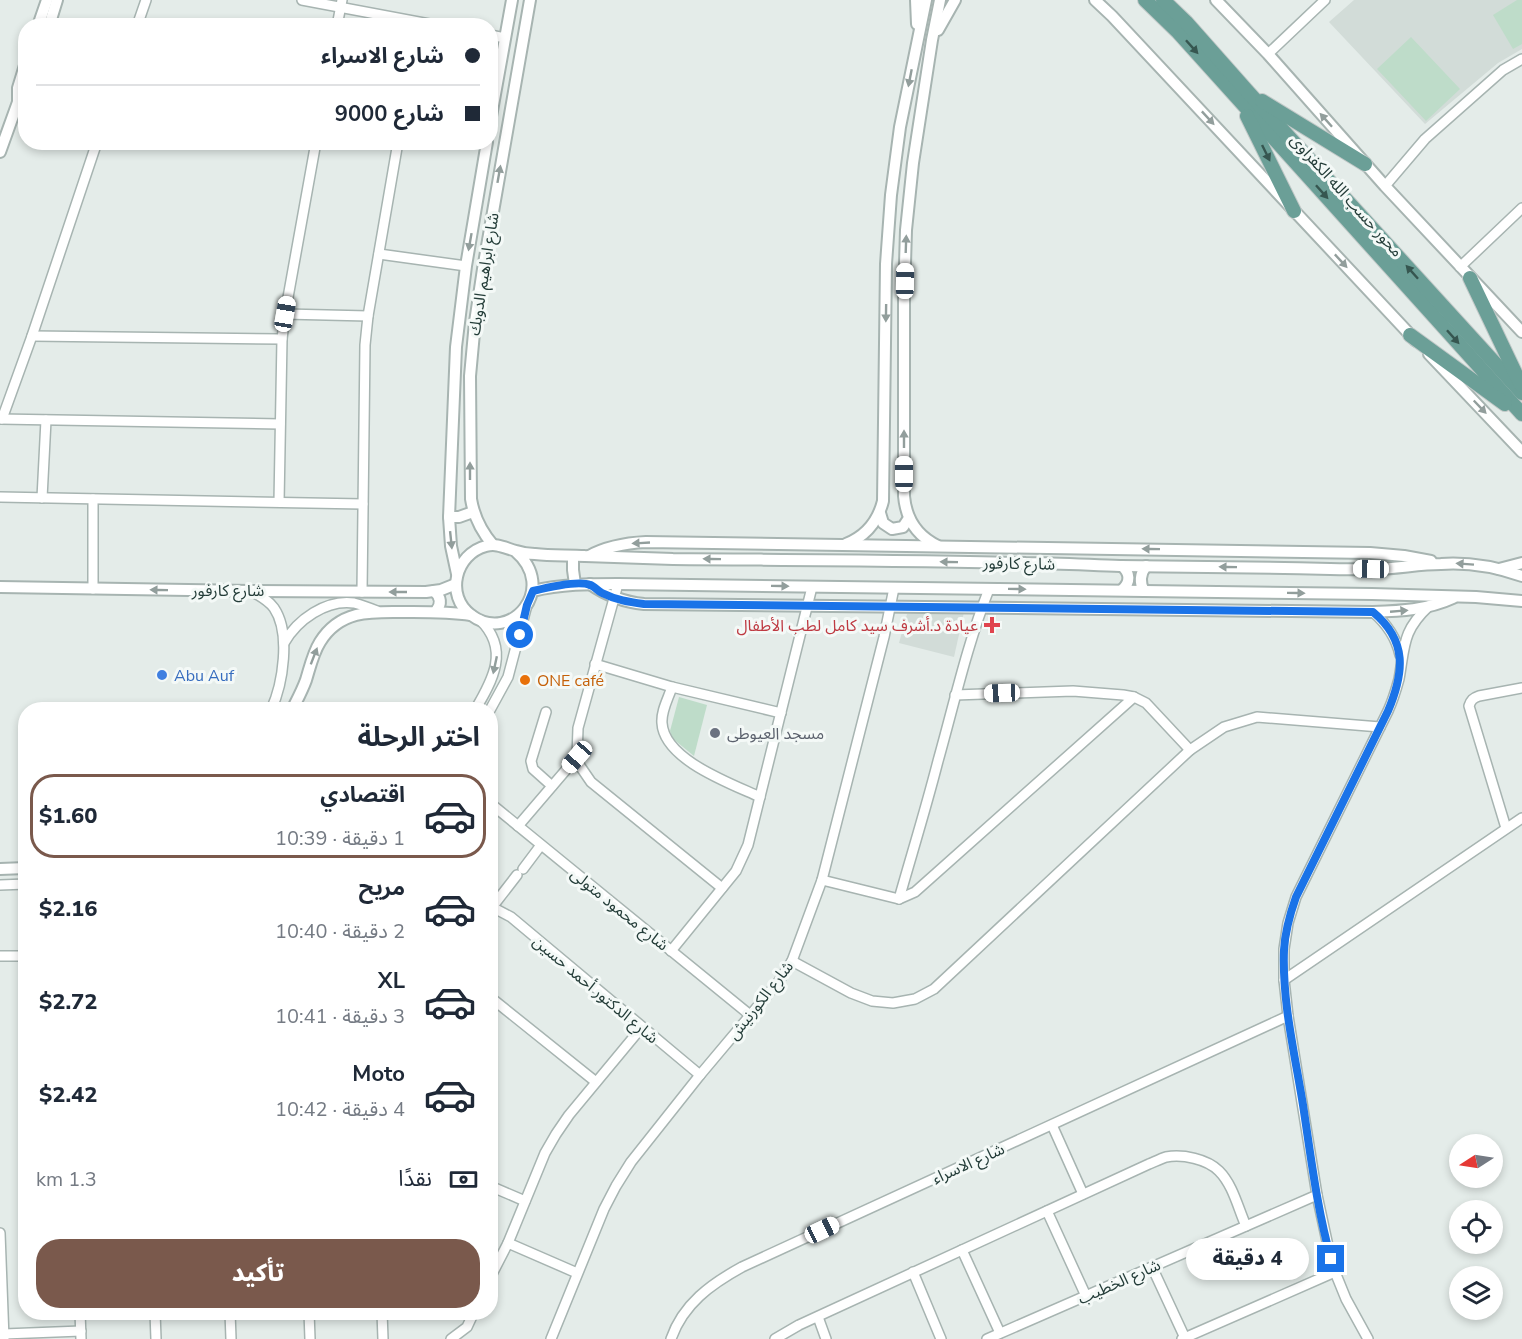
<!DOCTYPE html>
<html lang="ar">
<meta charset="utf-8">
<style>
:root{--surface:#fff;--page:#f2f2f3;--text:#1f2937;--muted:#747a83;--line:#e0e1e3;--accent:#7a594c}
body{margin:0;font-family:"Nunito Sans","Noto Sans Arabic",sans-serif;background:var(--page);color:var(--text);direction:rtl;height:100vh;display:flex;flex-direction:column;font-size:22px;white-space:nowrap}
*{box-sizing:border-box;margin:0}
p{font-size:20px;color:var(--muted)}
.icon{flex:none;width:33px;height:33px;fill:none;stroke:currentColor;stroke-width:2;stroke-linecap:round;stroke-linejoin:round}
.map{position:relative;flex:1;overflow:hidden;direction:ltr}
.drawer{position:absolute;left:18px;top:702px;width:480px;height:618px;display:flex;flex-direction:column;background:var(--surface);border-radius:24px;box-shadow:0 3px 9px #0003;direction:rtl}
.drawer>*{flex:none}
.banner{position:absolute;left:18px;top:18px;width:480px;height:132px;border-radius:24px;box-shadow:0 3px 9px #0003;direction:rtl;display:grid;align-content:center;height:132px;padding:0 18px;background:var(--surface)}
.needle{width:39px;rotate:258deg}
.tools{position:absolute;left:1449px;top:1134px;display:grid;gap:12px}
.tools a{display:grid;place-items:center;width:54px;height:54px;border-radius:50%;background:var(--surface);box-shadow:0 3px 9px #0003;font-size:30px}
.end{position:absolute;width:27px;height:27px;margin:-14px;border:8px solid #1a73e8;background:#fff;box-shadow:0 0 0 3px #fff}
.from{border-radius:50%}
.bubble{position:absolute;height:42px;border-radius:21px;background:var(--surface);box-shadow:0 3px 9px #0003;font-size:20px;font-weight:800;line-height:42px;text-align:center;direction:rtl}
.car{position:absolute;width:18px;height:36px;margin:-18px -9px;border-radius:8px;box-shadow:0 0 4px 2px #0007;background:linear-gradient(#fff 24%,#345 0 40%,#fff 0 76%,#345 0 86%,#fff 0)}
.banner b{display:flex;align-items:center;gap:21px;height:57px;font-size:22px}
.banner b+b{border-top:2px solid var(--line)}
.banner i{width:15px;height:15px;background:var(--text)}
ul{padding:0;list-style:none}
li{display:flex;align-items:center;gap:18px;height:84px;margin:0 12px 9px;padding:0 6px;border:3px solid transparent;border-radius:24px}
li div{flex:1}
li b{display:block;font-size:22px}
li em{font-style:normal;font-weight:800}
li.current{border-color:var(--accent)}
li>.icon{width:54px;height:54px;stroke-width:1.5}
h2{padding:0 18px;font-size:27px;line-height:72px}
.pay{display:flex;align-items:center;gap:15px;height:66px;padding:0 18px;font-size:22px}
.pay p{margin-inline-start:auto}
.cta{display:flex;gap:12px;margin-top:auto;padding:12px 18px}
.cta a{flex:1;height:69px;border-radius:24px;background:var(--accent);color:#fff;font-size:24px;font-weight:800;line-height:69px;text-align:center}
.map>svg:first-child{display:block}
.built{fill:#d2dcd8}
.green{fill:#bedcc9}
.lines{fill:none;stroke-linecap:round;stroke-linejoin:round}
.minor-casing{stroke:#a7b4b1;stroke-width:12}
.tertiary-casing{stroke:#a7b4b1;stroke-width:14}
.primary-casing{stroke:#c2c9c8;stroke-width:16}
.minor{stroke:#fff;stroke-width:9}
.tertiary{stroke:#fff;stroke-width:10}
.primary{stroke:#6b9f97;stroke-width:14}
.oneway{fill:#365650}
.oneway2{fill:#929e9c}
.route{stroke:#1a73e8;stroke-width:8}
.health-dot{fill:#e0444e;stroke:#f4f9f7;stroke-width:2}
.shop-dot{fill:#3f7fe0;stroke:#f4f9f7;stroke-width:2}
.food-dot{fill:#e8710a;stroke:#f4f9f7;stroke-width:2}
.worship-dot{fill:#6b7280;stroke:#f4f9f7;stroke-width:2}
.labels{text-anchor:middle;stroke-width:6;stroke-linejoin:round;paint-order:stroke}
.street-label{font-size:16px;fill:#243d39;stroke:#f4f9f7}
.health-label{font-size:16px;fill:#be3a42;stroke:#f4f9f7;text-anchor:end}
.shop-label{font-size:16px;fill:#366cbe;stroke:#f4f9f7;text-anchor:start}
.food-label{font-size:16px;fill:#c56008;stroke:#f4f9f7;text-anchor:start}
.worship-label{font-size:16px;fill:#5b616d;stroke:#f4f9f7;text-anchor:start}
</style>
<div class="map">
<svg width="1522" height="1339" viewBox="0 0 1522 1339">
<rect width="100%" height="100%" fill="#e4ece9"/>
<g class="built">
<path d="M1354 0H1522V49L1498 63 1425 124 1329 22Z"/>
<path d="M964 612 954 657 899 643 907 614Z"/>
</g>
<g class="green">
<path d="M1517 0H1522V44L1513 49 1493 15Z"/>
<path d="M1411 37 1460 89 1426 121 1377 69Z"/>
<path d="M679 697 707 705 694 756 672 738 670 731Z"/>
</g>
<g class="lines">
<g class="minor-casing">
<g id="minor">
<path d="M302 0 440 26"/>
<path d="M137 26 146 0"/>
<path d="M337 26 342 0"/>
<path d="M490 35 505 38"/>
<path d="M1268 54 1325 0"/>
<path d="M1385 186 1425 139 1503 70 1522 59"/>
<path d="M379 254 466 266"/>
<path d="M1460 267 1522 208"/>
<path d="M285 314 368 316"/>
<path d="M32 336 282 339"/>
<path d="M0 419 280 424"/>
<path d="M2 419 32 336 97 142"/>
<path d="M0 497 363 504"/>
<path d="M42 498 46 420"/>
<path d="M93 499V589"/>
<path d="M279 502 282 339 285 314 316 142"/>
<path d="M618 584 578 728 577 757 580 766 591 782 722 888"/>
<path d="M251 591C260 596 268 600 274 608 291 633 283 684 271 710"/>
<path d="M362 592 365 345 368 316 398 142"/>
<path d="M1373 612C1387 624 1396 637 1400 655"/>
<path d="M284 643C297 620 326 599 354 603 362 605 370 608 377 611"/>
<path d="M595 664 672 687 781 713"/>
<path d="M672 687C668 699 661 711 662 723 664 760 732 784 760 797"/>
<path d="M955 695 1073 691 1123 695 1134 697 1146 703 1190 750"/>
<path d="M475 710C493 680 510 649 480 620"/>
<path d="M490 710 508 677 527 605"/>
<path d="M546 712 531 761 533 769 552 786"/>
<path d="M490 803 750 1015"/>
<path d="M518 826 577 757"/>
<path d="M1506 828 1469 706C1471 700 1473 698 1479 696L1522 688"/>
<path d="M523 869 541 845"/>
<path d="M822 880 899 899 915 892 1134 697"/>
<path d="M0 885 26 884"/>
<path d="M899 899C912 853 926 808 938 761 954 704 967 645 989 589"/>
<path d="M490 906 511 917 700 1075"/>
<path d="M493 906 517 875"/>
<path d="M671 951 736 871 748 845 812 587"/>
<path d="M0 956H26"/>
<path d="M792 961 851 993 872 1001 893 1003 915 999 934 989 1190 750 1224 727 1257 717 1380 727"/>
<path d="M1284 980 1522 818"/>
<path d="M490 997 596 1082"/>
<path d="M1052 1125 1083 1194"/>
<path d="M490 1186 525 1201"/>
<path d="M1047 1211 1086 1296"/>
<path d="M0 1233 4 1339"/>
<path d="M508 1243 577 1273"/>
<path d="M962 1250 1000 1333"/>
<path d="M1152 1267 1185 1338"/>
<path d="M913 1272 941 1339"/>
<path d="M490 1278 508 1243 545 1153 556 1134 569 1115 642 1027"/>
<path d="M80 1312 81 1339"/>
<path d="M155 1312 156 1339"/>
<path d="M230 1312 231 1339"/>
<path d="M309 1312 310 1339"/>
<path d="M382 1312 383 1339"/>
<path d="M818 1317 826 1339"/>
<path d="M4 1334 81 1331"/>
<path d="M451 1339 467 1327 474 1312"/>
<path d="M551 1339 604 1209 616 1186 631 1162 700 1075 779 981 792 961 822 880 884 637 894 588"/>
<path d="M671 1339C683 1304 711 1284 742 1267L1288 1016"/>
<path d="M775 1339 799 1325 1149 1164C1154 1162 1160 1159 1166 1157 1183 1154 1207 1159 1219 1171 1233 1185 1238 1208 1246 1226"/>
<path d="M987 1339 1317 1195"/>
<path d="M1182 1339 1335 1272"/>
<path d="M1368 1339 1346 1299 1335 1272 1328 1246 1317 1195 1288 1016 1284 980V949L1288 923 1296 897 1388 711C1393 700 1396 690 1399 679 1405 646 1402 631 1429 606"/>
</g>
</g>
<g class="tertiary-casing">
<g id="tertiary">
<path d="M916 0 917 24"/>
<path d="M1095 0 1112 16 1416 341"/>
<path d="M1216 0 1268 54 1385 186 1522 332"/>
<path d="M38 26 47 0"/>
<path d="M49 26 57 0"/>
<path d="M938 30 955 0"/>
<path d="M490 122 512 0"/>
<path d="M0 152 18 102V88L26 62"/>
<path d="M1429 354 1522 452"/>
<path d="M880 513 883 523 892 529 903 527 909 518"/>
<path d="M449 517H459L473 512"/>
<path d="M846 544C866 536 878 521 883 501L886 264 891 195 900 127 926 0"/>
<path d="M493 545C481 531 474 517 471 499L470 376 475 322 483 269 530 0"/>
<path d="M938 546C917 536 906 519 904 496V298L906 230 913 163 932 40 940 0"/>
<path d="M515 551C559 588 511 645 471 615 445 596 455 554 486 546 497 543 505 548 516 551 522 553 529 554 535 554 551 556 568 555 585 556 614 557 644 558 673 559 791 560 908 560 1026 563 1057 563 1089 565 1120 566 1175 567 1230 567 1284 568 1314 568 1343 570 1372 569 1396 569 1418 564 1441 564 1469 562 1496 567 1522 576"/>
<path d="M573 556V570L575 584"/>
<path d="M589 556C607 546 626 543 646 542L1370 553 1404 556 1431 561"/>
<path d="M1122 566C1130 573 1131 582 1122 590"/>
<path d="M1499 569 1522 563"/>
<path d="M457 574 451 546 449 517 456 347 466 266 487 142"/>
<path d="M590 584C607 596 623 602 644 604L1373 612C1400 611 1427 610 1453 598"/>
<path d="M0 587 251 591 426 592 441 590 456 584"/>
<path d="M434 591C441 597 442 604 436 611"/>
<path d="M533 591C561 584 589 584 618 584L1372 594 1476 597 1522 601"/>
<path d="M1144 591C1139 582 1140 574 1146 566"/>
<path d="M292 710C297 700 302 691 306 680 310 667 313 653 320 642 328 629 341 619 356 615 368 612 381 612 393 612 419 612 445 611 471 615"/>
<path d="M0 869 26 868"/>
</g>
</g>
<g class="primary-casing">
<g id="primary">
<path d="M1145 0 1178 32 1522 414"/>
<path d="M1163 0 1186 22 1248 92 1522 393"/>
<path d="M1262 101 1365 164"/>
<path d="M1247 116 1294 211"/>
<path d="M1470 278 1521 385"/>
<path d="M1410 335 1505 404"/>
</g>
</g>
<use href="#minor" class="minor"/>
<use href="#tertiary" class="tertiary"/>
<use href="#primary" class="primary"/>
</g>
<defs><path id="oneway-solid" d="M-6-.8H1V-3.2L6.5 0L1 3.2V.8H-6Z" transform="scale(1.5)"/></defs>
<g class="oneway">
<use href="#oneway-solid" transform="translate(1192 47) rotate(48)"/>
<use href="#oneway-solid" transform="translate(1266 153) rotate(64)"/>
<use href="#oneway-solid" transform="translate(1322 192) rotate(48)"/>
<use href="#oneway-solid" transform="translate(1412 272) rotate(-132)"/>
<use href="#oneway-solid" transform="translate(1453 337) rotate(48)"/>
</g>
<g class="oneway2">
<use href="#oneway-solid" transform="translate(910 78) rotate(101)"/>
<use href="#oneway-solid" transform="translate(1208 118) rotate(47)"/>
<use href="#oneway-solid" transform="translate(1326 120) rotate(-132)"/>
<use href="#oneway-solid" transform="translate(499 174) rotate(-80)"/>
<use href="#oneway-solid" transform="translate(470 242) rotate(100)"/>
<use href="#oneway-solid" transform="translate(906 244) rotate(-88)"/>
<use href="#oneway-solid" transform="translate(1341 261) rotate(47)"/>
<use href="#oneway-solid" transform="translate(886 313) rotate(91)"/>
<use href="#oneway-solid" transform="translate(1480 407) rotate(46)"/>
<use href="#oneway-solid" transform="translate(904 439) rotate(-90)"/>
<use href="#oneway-solid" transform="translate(470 471) rotate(-90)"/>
<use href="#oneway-solid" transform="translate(451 540) rotate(84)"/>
<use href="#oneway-solid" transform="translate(641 543) rotate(177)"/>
<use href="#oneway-solid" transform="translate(1151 549) rotate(-179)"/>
<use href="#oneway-solid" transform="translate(712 559) rotate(-179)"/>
<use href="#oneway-solid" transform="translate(949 562) rotate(-179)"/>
<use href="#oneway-solid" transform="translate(1465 564) rotate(-176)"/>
<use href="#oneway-solid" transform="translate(1228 567) rotate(-179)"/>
<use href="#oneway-solid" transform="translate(780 586) rotate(1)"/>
<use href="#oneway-solid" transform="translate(1017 589) rotate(1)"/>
<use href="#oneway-solid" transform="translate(159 590) rotate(-179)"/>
<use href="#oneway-solid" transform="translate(398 592) rotate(180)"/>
<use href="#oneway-solid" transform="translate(1296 593) rotate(1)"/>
<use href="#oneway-solid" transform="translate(1399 611) rotate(-5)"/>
<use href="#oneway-solid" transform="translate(314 656) rotate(-69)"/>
<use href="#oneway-solid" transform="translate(495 665) rotate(102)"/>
</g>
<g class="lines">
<path class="route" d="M520 635 527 605 533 591C545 588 579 580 590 585 594 586 598 591 602 593 616 600 629 602 644 604L1373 612C1408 641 1404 673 1388 711L1296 897C1290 914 1285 932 1284 950 1282 1002 1295 1055 1303 1105 1311 1157 1317 1209 1331 1259"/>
</g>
<path class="health-dot" d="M989 616h6v6h6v6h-6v6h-6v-6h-6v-6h6z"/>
<circle class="shop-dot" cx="162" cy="675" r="6"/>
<circle class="food-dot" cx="525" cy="680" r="6"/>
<circle class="worship-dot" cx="715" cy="733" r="6"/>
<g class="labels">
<g class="street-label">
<text transform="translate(1347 195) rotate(48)" y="6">محور حسب الله الكفراوى</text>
<text transform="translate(483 274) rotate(-81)" y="6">شارع ابراهيم الدوبك</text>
<text transform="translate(1019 563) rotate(1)" y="6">شارع كارفور</text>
<text x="228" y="596">شارع كارفور</text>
<text transform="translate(620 909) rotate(39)" y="6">شارع محمود متولى</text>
<text transform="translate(596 989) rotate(40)" y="6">شارع الدكتور أحمد حسين</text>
<text transform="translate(760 1000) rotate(-52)" y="6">شارع الكورنيش</text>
<text transform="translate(968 1163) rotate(-24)" y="6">شارع الاسراء</text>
<text transform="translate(1119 1281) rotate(-24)" y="6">شارع الخطيب</text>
</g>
<g class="health-label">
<text x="978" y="631">عيادة د.أشرف سيد كامل لطب الأطفال</text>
</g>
<g class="shop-label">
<text x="174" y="681">Abu Auf</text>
</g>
<g class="food-label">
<text x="537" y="686">ONE café</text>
</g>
<g class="worship-label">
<text x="727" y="739">مسجد العيوطى</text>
</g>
</g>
</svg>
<div class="tools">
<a><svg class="needle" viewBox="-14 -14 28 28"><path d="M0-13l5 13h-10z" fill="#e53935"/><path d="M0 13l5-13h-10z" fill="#747a83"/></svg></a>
<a><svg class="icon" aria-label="locate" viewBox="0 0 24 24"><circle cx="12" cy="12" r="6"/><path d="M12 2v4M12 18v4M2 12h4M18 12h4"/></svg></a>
<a><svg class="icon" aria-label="layers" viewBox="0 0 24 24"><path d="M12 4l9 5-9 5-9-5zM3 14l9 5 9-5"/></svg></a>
</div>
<i class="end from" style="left:520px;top:635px"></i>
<i class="end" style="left:1331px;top:1259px"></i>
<div class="bubble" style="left:1186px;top:1238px;width:123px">4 دقيقة</div>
<i class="car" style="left:905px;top:281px;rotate:1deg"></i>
<i class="car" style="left:285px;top:314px;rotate:10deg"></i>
<i class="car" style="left:904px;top:474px;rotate:0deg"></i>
<i class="car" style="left:1371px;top:569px;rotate:271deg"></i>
<i class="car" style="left:1002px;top:693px;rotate:268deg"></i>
<i class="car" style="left:577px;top:757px;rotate:221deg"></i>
<i class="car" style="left:822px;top:1230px;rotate:65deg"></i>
<div class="banner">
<b><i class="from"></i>شارع الاسراء</b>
<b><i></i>شارع 9000</b>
</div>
<section class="drawer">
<h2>اختر الرحلة</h2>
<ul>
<li class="current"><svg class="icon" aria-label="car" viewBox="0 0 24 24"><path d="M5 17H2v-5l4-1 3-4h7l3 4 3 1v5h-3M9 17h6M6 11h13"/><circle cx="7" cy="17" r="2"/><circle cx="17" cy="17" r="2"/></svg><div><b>اقتصادي</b><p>1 دقيقة · 10:39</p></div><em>$1.60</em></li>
<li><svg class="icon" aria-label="car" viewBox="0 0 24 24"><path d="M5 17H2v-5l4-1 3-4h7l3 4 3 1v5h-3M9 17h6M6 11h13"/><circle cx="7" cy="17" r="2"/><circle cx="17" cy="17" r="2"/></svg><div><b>مريح</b><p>2 دقيقة · 10:40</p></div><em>$2.16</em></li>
<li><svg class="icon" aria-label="car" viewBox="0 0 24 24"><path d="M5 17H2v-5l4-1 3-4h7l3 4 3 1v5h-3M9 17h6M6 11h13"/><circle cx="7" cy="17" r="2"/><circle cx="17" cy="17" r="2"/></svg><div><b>XL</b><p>3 دقيقة · 10:41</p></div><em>$2.72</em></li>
<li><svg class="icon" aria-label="car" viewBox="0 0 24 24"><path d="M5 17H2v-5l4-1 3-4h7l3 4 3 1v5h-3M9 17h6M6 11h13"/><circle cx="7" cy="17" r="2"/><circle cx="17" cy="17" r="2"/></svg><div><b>Moto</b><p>4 دقيقة · 10:42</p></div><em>$2.42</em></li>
</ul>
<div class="pay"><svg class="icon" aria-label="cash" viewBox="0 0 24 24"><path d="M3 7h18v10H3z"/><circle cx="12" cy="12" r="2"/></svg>نقدًا<p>1.3 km</p></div>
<div class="cta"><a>تأكيد</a></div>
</section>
</div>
